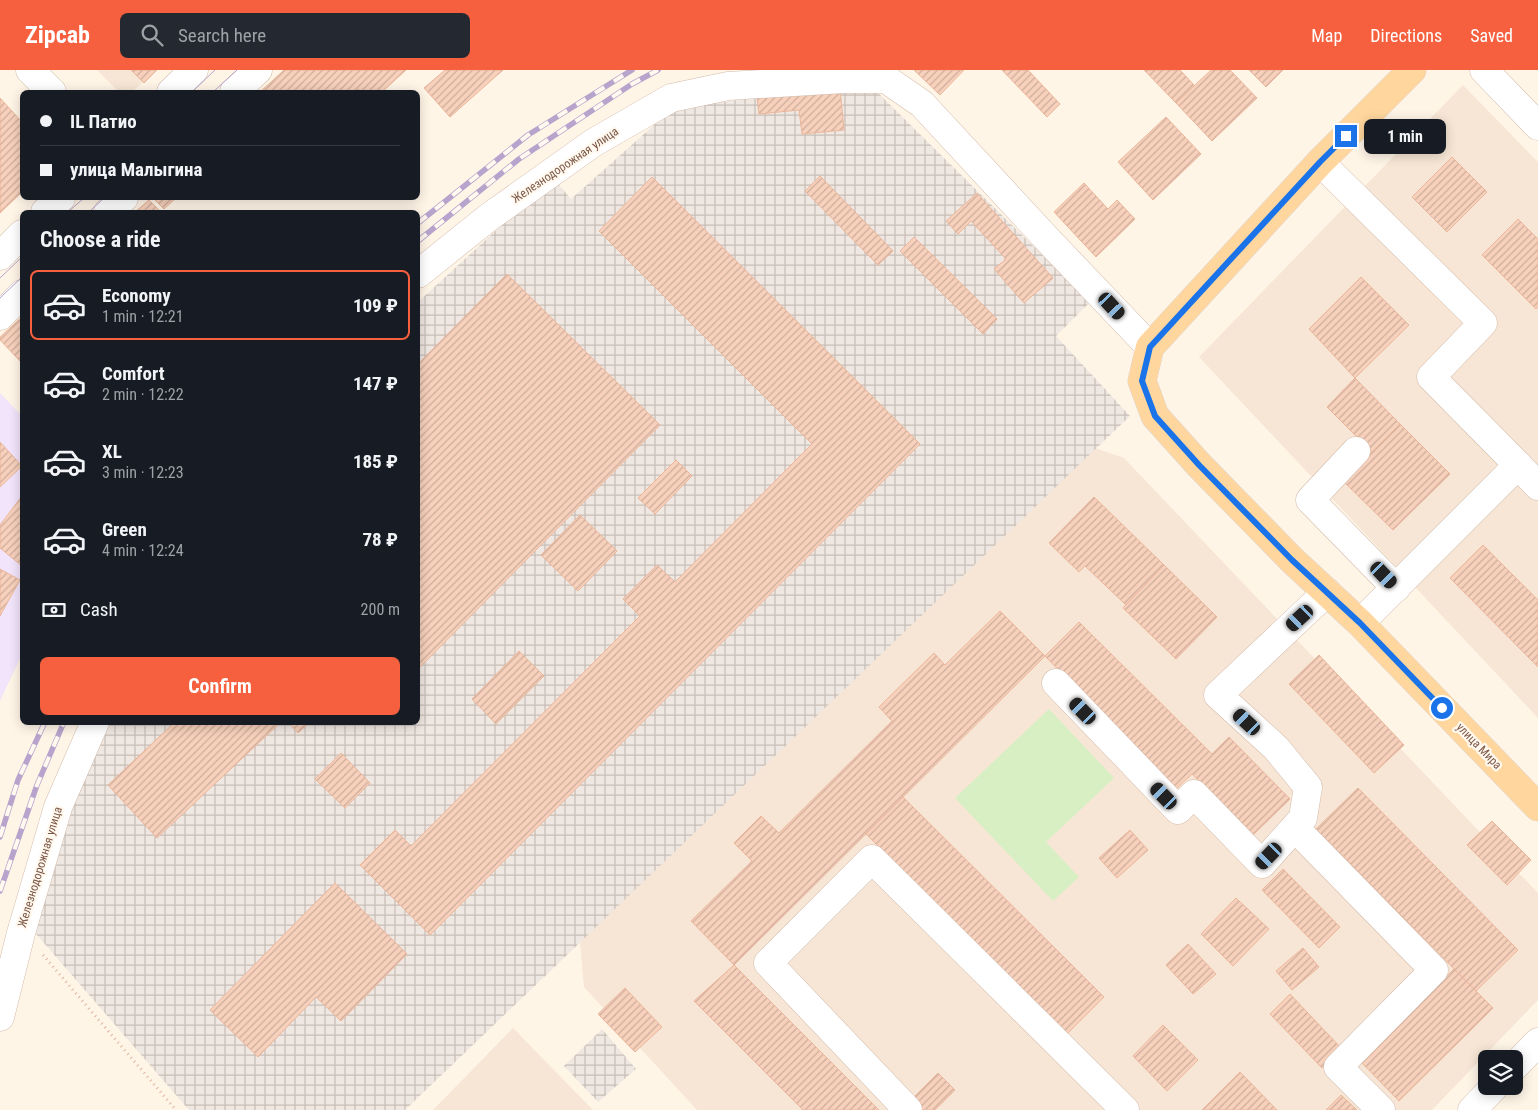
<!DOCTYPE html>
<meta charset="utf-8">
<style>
:root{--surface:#171b24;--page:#242831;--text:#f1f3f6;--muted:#9ea1a6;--line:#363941;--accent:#f6603f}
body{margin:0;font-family:"Roboto Condensed",sans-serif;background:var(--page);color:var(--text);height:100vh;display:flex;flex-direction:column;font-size:19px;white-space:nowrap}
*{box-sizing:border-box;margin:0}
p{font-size:16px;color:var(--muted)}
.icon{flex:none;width:28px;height:28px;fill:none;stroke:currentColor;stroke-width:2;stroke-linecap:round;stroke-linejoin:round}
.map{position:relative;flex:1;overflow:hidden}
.side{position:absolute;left:20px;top:140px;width:400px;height:515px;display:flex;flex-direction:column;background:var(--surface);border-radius:8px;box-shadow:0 2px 12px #0003}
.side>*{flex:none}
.banner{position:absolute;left:20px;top:20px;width:400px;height:110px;border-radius:8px;box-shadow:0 2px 12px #0003;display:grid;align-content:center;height:110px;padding:0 20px;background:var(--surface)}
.buttons{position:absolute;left:1478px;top:980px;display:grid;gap:10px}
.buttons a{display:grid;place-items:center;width:45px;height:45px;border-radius:8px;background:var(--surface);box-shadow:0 2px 12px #0003;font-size:25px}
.end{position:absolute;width:22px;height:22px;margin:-11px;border:6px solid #1a73e8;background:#fff;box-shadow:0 0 0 2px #fff}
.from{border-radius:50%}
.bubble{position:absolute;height:35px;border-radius:8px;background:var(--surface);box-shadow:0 2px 12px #0003;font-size:16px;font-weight:700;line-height:35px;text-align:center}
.car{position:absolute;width:15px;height:30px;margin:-15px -8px;border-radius:6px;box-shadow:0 0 4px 1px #0007;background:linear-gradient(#222 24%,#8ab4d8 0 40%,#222 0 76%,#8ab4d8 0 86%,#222 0)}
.banner b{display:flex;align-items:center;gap:18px;height:48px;font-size:19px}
.banner b+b{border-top:1px solid var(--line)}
.banner i{width:12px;height:12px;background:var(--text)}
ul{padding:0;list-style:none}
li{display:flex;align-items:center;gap:15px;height:70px;margin:0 10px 8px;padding:0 10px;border:2px solid transparent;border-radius:8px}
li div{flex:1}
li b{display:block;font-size:19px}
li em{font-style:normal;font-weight:700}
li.current{border-color:var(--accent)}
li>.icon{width:45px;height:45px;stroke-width:1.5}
h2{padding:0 20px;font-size:22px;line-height:60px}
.pay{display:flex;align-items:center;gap:12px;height:55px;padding:0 20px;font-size:19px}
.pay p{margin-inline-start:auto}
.primary-button{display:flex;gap:10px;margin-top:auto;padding:10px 20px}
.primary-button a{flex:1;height:58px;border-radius:8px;background:var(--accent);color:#fff;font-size:20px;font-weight:700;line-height:58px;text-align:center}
header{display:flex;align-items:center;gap:30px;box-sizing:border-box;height:70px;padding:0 25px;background:var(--accent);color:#fff}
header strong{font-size:24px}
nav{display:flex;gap:28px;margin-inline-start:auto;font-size:18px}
.search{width:350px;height:45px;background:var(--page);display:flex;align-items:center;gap:12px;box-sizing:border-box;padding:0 18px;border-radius:8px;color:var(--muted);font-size:19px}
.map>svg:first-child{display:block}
.residential{fill:#f7e6d5}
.industrial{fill:url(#industrial-grid)}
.education{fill:#f2e4fb}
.green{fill:#d7efc3}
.building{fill:url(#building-hatch);stroke:#ecb69a}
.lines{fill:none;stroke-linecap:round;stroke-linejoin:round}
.minor-casing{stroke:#d3bbab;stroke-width:29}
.major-casing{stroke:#ddd4cf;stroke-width:29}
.path{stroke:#ddb49e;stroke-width:3;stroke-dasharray:1 4;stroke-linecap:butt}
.minor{stroke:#fff;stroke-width:28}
.major{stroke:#ffd79e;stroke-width:28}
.tram{stroke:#b7a3cb;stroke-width:1}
.rail-casing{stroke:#b7a3cb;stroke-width:5.5}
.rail{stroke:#fff9f0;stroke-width:4;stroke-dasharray:11;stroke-linecap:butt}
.route{stroke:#1a73e8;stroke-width:6}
.labels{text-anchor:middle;stroke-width:4.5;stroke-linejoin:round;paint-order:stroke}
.street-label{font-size:12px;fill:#7d5847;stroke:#fff9f0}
</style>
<header>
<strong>Zipcab</strong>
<div class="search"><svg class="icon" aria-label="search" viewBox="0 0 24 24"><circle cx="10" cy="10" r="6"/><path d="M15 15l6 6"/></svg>Search here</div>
<nav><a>Map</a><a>Directions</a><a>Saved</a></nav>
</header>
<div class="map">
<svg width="1538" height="1040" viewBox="0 0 1538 1040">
<defs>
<pattern id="industrial-grid" width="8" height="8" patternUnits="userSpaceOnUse" patternTransform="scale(1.25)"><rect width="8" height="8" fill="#efe7e1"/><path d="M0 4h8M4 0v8" fill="none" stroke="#c7beb8"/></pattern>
<pattern id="building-hatch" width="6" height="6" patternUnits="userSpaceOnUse" patternTransform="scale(1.25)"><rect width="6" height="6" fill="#f7d1bc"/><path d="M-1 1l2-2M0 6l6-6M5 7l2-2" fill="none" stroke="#cdac9b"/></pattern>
</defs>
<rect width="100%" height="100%" fill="#fff5e7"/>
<g class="residential">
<path d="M97 0H156L132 22H119Z"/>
<path d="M1463 15 1538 92V648L1199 287Z"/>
<path d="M1075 371 1124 388 1538 823V930L1432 1040H697L584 917 579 862Z"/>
<path d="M513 958 593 1040H433Z"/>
</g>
<g class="industrial">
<path d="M867 12 1090 232 1056 266 1130 346 405 1040H189L30 857 68 739 109 653 418 652V232L553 108 571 129 672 39Z"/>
<path d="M602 959 636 999 598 1032 564 996Z"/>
</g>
<path class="education" d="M0 323 22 346V584L0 631Z"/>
<path class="green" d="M1049 639 1114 708 1046 772 1079 807 1053 831 955 728Z"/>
<g class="building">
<path d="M131 0H157L144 13Z"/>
<path d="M284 0H406L382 22H362L358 19 354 22H260Z"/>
<path d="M445 0H503L450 47 424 18Z"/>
<path d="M914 0H964L940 25Z"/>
<path d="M1002 0H1028L1060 34 1047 47Z"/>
<path d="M1144 0H1180L1195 16 1176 33Z"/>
<path d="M1211 0H1230L1257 28 1212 71 1176 33Z"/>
<path d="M1249 0H1283L1266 17Z"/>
<path d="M840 19 844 60 802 64 799 40 759 44 757 27Z"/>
<path d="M0 28 22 52V122L0 143Z"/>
<path d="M1166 47 1201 84 1153 130 1118 92Z"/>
<path d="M1452 87 1487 122 1447 162 1412 127Z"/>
<path d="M820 106 893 181 878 195 805 121Z"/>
<path d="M652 107 920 374 430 865 360 795 395 760 411 776 640 546 623 529 657 495 675 512 812 374 599 161Z"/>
<path d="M1084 113 1108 139 1117 130 1135 149 1096 187 1054 142Z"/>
<path d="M977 123 1053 208 1024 233 994 199 1006 189 971 151 958 164 946 151Z"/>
<path d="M153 128H176L164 139Z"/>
<path d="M149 130 161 142H135Z"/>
<path d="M1518 149 1538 169V237L1536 239 1482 185Z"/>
<path d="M914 167 997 249 983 264 900 181Z"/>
<path d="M507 204 660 355 418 599V294Z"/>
<path d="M1361 207 1409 255 1355 308 1309 259Z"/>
<path d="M22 247V289L20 291 0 270V267Z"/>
<path d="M1355 308 1400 354 1372 382 1327 337Z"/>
<path d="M1400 354 1450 404 1393 460 1343 411Z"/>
<path d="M0 372 22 396 0 417Z"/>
<path d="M676 390 692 406 655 444 638 428Z"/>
<path d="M22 426V496L0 478V455Z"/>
<path d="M1094 427 1164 495 1126 535 1085 496 1079 502 1049 473Z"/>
<path d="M580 445 617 481 578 521 541 485Z"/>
<path d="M1483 475 1538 530V597L1450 508Z"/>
<path d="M1164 495 1217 547 1176 589 1123 538Z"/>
<path d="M0 499 20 510 0 546Z"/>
<path d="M1000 541 1045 586 734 895 691 851 752 791 734 773 761 746 779 763 892 651 879 637 934 583 945 595Z"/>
<path d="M1079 552 1212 684 1229 667 1290 729 1253 765 1192 704 1175 720 1045 586Z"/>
<path d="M519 581 544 606 496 654 472 629Z"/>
<path d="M1319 585 1404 675 1374 703 1289 614Z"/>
<path d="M175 652H281L157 768 108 715Z"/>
<path d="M288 652H310L298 663Z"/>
<path d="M341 683 370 713 345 738 315 709Z"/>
<path d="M1358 718 1518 880 1476 921 1316 759Z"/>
<path d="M903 727 1104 927 1067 964 866 764Z"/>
<path d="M1492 751 1531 790 1507 815 1467 775Z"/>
<path d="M1130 760 1148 780 1117 808 1099 788Z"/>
<path d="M1283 799 1340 857 1319 878 1262 820Z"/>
<path d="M335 813 407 884 341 951 316 927 258 987 210 940Z"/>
<path d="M1236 828 1269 859 1233 896 1201 864Z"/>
<path d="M1188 874 1216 904 1193 924 1166 895Z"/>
<path d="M1303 878 1319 897 1292 920 1276 901Z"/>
<path d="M734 895 879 1040H803L694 931Z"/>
<path d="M1454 899 1493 938 1399 1031 1360 991Z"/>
<path d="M625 918 662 957 635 982 598 944Z"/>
<path d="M1290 924 1342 979 1322 998 1270 944Z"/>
<path d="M1163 955 1198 990 1167 1021 1133 986Z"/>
<path d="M1240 1002 1277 1040H1202Z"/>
<path d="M938 1003 955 1020 935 1040H921L911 1030Z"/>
<path d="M1341 1025 1357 1040H1326Z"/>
</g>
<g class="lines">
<g class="minor-casing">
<g id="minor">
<path d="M30 0 52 22"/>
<path d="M1484 0 1538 56"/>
<path d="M171 22 194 0"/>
<path d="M234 22 258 0"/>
<path d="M1320 92 1483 253 1431 307 1518 395 1360 553"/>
<path d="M45 142 61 128"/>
<path d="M108 142 124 128"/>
<path d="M0 186 22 164"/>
<path d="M418 204 489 147 593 73 671 28 728 16 844 9H886L922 34 1047 169 1150 277"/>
<path d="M0 246 22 224"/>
<path d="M1356 381 1310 430 1396 518"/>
<path d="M1518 395 1538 416"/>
<path d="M1056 613 1178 740 1194 724 1262 794 1303 748 1308 717 1276 678 1218 625 1327 522"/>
<path d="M1295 758 1434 900 1338 997 1381 1040"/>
<path d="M0 947 21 863 58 737 95 652"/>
<path d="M1514 997 1538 972"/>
<path d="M908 1040 768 893 872 789 1125 1040"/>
<path d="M1472 1040 1495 1016"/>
</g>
</g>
<g class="major-casing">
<path id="major" d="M1412 0 1320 92 1150 277 1142 311 1155 346 1199 395 1292 490 1360 553 1538 737"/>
</g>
<path class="path" d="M43 885 176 1040"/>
<use href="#minor" class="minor"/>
<use href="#major" class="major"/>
<g class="tram">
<path d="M192 22 215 0"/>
<path d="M213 22 237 0"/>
<path d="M68 142 84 128"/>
<path d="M89 142 104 128"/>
<path d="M0 208 22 187"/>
<path d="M0 228 22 207"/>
</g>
<g class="rail-casing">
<g id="rail">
<path d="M418 153 528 65 632 0"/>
<path d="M418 171 519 89 632 14 658 0"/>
<path d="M0 767 18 710 45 652"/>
<path d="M0 821 37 715 64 652"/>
</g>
</g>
<use href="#rail" class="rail"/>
</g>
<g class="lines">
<path class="route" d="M1346 66 1320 92 1150 277 1142 311 1155 346 1199 395 1292 490 1360 553 1442 638"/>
</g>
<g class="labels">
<g class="street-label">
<text transform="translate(565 95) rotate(-34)" y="4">Железнодорожная улица</text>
<text transform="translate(1479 676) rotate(46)" y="4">улица Мира</text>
<text transform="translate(40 797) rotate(-73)" y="4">Железнодорожная улица</text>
</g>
</g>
</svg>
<div class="buttons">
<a><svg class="icon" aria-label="layers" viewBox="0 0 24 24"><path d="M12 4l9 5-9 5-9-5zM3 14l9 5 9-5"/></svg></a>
</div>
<i class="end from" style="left:1442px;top:638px"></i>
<i class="end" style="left:1346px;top:66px"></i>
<div class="bubble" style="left:1364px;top:49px;width:82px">1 min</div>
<i class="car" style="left:1112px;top:236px;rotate:137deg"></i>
<i class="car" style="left:1384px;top:505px;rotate:136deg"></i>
<i class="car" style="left:1300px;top:548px;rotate:227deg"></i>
<i class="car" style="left:1083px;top:641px;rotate:316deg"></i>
<i class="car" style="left:1247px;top:652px;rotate:313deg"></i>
<i class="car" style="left:1164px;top:726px;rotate:316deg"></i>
<i class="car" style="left:1269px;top:786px;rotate:224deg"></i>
<div class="banner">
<b><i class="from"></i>IL Патио</b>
<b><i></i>улица Малыгина</b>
</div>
<section class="side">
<h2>Choose a ride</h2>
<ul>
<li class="current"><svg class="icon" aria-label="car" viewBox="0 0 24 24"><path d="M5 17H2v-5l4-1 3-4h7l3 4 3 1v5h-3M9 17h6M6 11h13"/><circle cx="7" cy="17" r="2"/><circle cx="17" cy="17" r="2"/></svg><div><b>Economy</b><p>1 min · 12:21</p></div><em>109 ₽</em></li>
<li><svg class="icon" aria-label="car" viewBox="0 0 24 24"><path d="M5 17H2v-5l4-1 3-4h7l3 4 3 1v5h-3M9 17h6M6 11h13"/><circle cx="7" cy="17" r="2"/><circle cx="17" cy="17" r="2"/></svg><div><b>Comfort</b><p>2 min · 12:22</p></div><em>147 ₽</em></li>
<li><svg class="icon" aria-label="car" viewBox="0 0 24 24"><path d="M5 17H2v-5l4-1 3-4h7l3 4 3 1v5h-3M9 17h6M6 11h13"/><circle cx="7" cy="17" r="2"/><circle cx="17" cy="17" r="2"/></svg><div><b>XL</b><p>3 min · 12:23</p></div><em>185 ₽</em></li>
<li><svg class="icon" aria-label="car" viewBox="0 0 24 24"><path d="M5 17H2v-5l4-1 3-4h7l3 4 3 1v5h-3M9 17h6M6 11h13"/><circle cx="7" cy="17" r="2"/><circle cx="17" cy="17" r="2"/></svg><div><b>Green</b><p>4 min · 12:24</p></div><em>78 ₽</em></li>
</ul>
<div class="pay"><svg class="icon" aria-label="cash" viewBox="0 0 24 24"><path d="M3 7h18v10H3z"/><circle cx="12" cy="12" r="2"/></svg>Cash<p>200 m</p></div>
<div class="primary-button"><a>Confirm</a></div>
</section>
</div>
